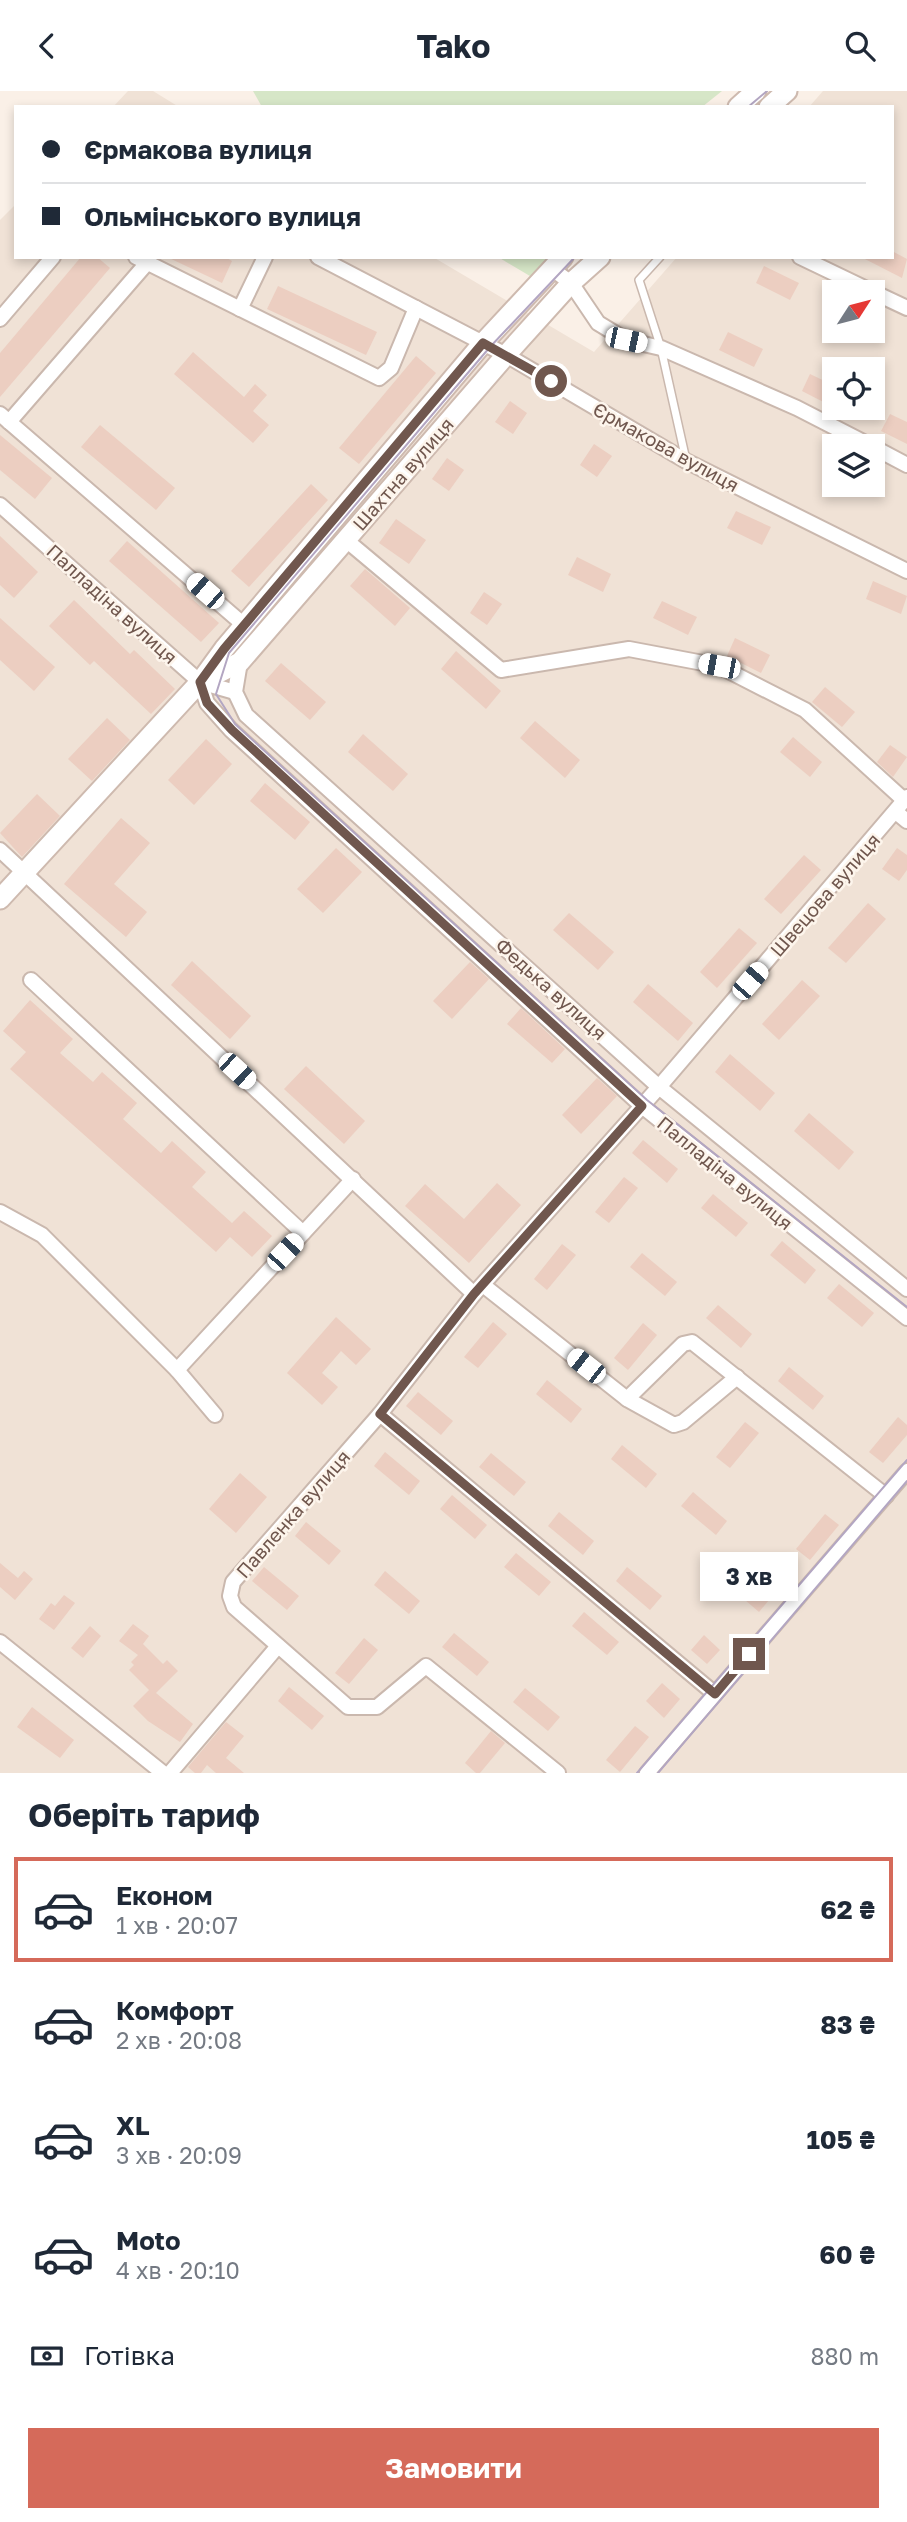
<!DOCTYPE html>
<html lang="uk">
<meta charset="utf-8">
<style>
:root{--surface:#fff;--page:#f6f6f7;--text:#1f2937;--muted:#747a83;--line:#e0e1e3;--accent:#d56a5a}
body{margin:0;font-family:"Golos Text",sans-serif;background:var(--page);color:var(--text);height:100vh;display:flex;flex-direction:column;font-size:26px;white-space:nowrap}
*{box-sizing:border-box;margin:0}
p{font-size:23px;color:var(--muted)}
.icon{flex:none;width:38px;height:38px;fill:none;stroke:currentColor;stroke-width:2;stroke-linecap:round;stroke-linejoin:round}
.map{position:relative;height:1682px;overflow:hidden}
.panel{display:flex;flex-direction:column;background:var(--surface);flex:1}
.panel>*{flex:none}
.hud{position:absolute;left:14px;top:14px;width:880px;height:154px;border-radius:0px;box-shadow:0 4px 10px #0003;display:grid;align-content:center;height:154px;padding:0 28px;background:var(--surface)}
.needle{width:46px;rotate:54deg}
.tools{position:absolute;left:822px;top:189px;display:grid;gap:14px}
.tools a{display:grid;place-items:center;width:63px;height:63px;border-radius:0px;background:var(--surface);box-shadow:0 4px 10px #0003;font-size:35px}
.end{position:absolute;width:32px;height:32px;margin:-16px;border:9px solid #70574e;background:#fff;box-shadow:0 0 0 4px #fff}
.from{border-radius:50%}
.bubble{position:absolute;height:49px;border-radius:0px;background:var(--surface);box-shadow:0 4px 10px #0003;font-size:23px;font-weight:700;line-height:49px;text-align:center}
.car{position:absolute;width:21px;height:42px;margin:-21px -10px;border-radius:9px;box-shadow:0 0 5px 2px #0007;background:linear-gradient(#fff 24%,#345 0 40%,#fff 0 76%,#345 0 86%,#fff 0)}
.hud b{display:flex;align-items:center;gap:24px;height:66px;font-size:26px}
.hud b+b{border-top:2px solid var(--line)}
.hud i{width:18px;height:18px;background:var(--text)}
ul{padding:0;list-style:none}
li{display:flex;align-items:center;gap:21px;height:105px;margin:0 14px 10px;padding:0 14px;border:4px solid transparent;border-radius:0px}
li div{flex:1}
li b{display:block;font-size:26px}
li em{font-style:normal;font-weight:700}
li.current{border-color:var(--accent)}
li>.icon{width:63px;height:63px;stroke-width:1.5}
h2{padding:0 28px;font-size:32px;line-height:84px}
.pay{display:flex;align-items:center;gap:18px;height:77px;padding:0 28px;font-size:26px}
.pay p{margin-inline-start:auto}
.button{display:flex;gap:14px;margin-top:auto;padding:14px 28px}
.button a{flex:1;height:80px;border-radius:0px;background:var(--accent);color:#fff;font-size:28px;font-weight:700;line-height:80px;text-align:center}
header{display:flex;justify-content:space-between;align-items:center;height:91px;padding:0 28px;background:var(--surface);font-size:32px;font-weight:700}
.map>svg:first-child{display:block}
.residential{fill:#f0e2d6;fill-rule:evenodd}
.green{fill:#d6e6c7}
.building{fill:#eccec1}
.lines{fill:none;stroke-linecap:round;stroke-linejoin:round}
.service-casing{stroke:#cab8ae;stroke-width:10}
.minor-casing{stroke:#cab8ae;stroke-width:18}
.secondary-casing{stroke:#cebaaf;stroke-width:23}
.service{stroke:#fff;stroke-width:7}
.minor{stroke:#fff;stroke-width:14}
.secondary{stroke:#fff;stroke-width:19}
.tram{stroke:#b3a6c2;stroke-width:2}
.route{stroke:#70574e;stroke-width:9}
.labels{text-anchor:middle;stroke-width:5;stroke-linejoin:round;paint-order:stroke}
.street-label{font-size:19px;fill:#70574e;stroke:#fdf5ec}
</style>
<header><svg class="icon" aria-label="back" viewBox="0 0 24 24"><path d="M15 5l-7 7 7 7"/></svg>Tako<svg class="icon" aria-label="search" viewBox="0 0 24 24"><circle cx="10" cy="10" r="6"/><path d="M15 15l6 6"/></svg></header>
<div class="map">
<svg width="907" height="1682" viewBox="0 0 907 1682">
<rect width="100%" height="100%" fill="#faf0e7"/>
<g class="residential">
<path d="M128 0H153L179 16H113Z"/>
<path d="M823 0H907V1682H0V129L16 113V166H433L594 261 677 166H892V16H809ZM835 201H873V240H835ZM835 278H873V317H835ZM835 355H873V394H835Z"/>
</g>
<g class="green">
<path d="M253 0H722L702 16H262Z"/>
<path d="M498 166H549L535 188Z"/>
</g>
<g class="building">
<path d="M892 160 907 168 902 187 861 166H892Z"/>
<path d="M81 166H97L110 177 0 306V262Z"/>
<path d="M167 166H225L232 170 222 192Z"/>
<path d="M764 175 799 192 790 209 756 192Z"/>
<path d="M278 195 377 241 366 264 267 218Z"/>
<path d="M728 241 763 258 754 276 719 259Z"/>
<path d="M193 261 244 306 255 293 267 304 253 320 269 334 253 352 174 283Z"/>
<path d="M416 265 436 282 359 373 339 357Z"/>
<path d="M810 283 835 295V317L802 300Z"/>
<path d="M510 310 527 322 513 343 495 331Z"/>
<path d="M890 323 907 331V353L881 340Z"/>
<path d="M100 334 175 397 156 419 81 356Z"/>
<path d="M0 344 52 387 35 408 0 379Z"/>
<path d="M594 353 612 365 597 386 580 374Z"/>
<path d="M447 367 464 379 449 400 432 388Z"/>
<path d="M311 393 328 409 249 496 231 480Z"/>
<path d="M736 420 771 436 762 454 727 437Z"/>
<path d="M396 428 426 449 409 473 379 452Z"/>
<path d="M0 445 38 481 14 507 0 494Z"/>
<path d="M127 450 219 532 201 551 109 470Z"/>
<path d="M577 466 611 483 603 501 568 484Z"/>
<path d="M365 478 410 517 395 535 350 495Z"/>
<path d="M873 490 907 505 901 523 866 508Z"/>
<path d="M484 501 502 513 487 534 470 522Z"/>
<path d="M74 509 130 563 134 559 175 598 151 623 94 570 90 574 49 535Z"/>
<path d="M662 510 697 526 688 544 653 527Z"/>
<path d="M0 527 55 576 34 600 0 569Z"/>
<path d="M735 547 770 564 761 582 727 565Z"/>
<path d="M456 560 501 600 486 618 441 578Z"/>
<path d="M281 572 326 611 310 629 265 590Z"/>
<path d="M825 596 855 621 842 636 812 611Z"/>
<path d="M107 627 130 649 92 690 68 668Z"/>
<path d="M535 630 580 669 565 687 520 647Z"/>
<path d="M363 643 408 683 393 700 348 661Z"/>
<path d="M793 646 822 671 810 686 780 661Z"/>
<path d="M206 648 232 673 194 714 168 689Z"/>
<path d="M890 654 907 666 893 686 877 671Z"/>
<path d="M265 692 310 731 295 749 250 710Z"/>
<path d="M37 703 60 725 22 766 0 742Z"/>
<path d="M121 727 150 752 114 793 147 821 126 846 64 793Z"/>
<path d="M336 757 362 781 323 822 297 798Z"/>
<path d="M897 757 907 764V779L899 790 882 778Z"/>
<path d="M804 764 821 779 781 823 764 808Z"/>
<path d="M868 812 886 828 846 872 828 857Z"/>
<path d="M569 822 614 861 598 879 553 839Z"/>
<path d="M739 837 757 852 717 897 700 881Z"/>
<path d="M192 870 251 925 230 948 171 894Z"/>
<path d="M470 871 489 888 452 928 433 910Z"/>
<path d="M802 889 820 905 779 949 762 933Z"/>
<path d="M648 893 693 932 678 950 633 911Z"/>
<path d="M30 909 73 948 60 962 93 991 102 981 137 1012 123 1028 161 1062 172 1050 206 1081 192 1096 232 1132 244 1120 272 1145 252 1166 230 1146 216 1161 10 978 26 961 3 940Z"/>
<path d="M521 917 565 958 552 972 507 933Z"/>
<path d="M730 963 775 1002 760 1020 715 981Z"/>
<path d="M306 975 365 1030 344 1053 284 998Z"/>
<path d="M597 987 617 1005 581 1043 562 1024Z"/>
<path d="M809 1022 854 1061 839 1079 794 1040Z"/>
<path d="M643 1049 678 1078 667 1092 632 1062Z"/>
<path d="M624 1086 638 1097 609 1132 595 1121Z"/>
<path d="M497 1092 521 1114 469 1172 405 1115 425 1093 464 1128Z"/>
<path d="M713 1103 748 1132 736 1146 701 1117Z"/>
<path d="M782 1150 816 1179 805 1193 770 1164Z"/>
<path d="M562 1153 576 1164 547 1199 534 1188Z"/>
<path d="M642 1162 677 1191 665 1205 630 1176Z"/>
<path d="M839 1193 874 1222 862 1236 827 1207Z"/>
<path d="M718 1214 752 1243 741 1257 706 1227Z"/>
<path d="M336 1226 371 1258 356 1274 341 1260 322 1282 338 1296 322 1314 287 1282Z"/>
<path d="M493 1231 507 1243 478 1277 464 1266Z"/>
<path d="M643 1232 657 1244 628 1279 614 1267Z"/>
<path d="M789 1276 824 1305 813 1319 778 1290Z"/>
<path d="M547 1289 582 1318 571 1332 536 1303Z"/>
<path d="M418 1301 453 1330 441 1344 406 1315Z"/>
<path d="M898 1326 907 1334V1344L883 1372 869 1361Z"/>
<path d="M745 1331 759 1342 730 1377 716 1366Z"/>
<path d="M622 1354 657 1383 646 1397 611 1368Z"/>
<path d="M385 1361 420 1390 409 1404 374 1375Z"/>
<path d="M491 1362 526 1391 514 1405 479 1376Z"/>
<path d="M240 1382 267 1406 236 1442 209 1418Z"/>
<path d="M693 1401 727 1430 716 1444 681 1415Z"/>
<path d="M452 1404 487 1434 475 1448 440 1418Z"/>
<path d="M559 1421 594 1450 583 1464 548 1435Z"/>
<path d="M825 1423 839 1434 810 1469 796 1458Z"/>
<path d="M306 1431 341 1460 329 1474 295 1445Z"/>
<path d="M516 1462 551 1491 539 1505 504 1476Z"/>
<path d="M0 1472 18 1487 24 1480 33 1488 15 1509 0 1496Z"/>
<path d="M774 1475 788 1486 759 1521 745 1509Z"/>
<path d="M264 1476 299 1505 287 1519 252 1490Z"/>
<path d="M627 1476 662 1505 650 1519 616 1490Z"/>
<path d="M385 1480 420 1510 409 1523 374 1494Z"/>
<path d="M64 1504 75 1512 54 1539 39 1528 51 1512 55 1515Z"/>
<path d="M584 1521 619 1551 607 1564 572 1535Z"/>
<path d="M133 1533 149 1545 143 1553 163 1573 167 1569 178 1580 156 1602 193 1633 180 1651 148 1630 133 1615 149 1599 129 1579 134 1574 131 1571 138 1564 119 1550Z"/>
<path d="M90 1535 101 1545 83 1567 71 1557Z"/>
<path d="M454 1542 489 1571 477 1585 442 1556Z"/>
<path d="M704 1544 720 1559 707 1573 691 1559Z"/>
<path d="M364 1547 378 1559 349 1593 335 1582Z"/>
<path d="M662 1592 680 1608 664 1627 646 1610Z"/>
<path d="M289 1596 324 1625 312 1639 278 1610Z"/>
<path d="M525 1597 560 1626 548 1640 513 1611Z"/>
<path d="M32 1616 74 1649 60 1667 17 1636Z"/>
<path d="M226 1631 244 1645 226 1667 244 1682H216L207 1674 201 1682H195L188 1676Z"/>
<path d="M635 1635 649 1646 620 1681 606 1669Z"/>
<path d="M491 1640 505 1652 480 1682H476L465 1672Z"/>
</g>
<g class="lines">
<g class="service-casing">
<path id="service" d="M660 166 639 189 661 257 686 369"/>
</g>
<g class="minor-casing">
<g id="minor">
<path d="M136 166 379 287 391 277 416 217"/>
<path d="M318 166 506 264 686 370 907 480"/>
<path d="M800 166 873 201"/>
<path d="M551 177 571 192 598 232 626 249 661 257 797 317 871 355"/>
<path d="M873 201 907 217"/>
<path d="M240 218 265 166"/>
<path d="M0 228 53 166"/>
<path d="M0 323 244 534"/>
<path d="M9 331 147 172"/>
<path d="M873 356 907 374"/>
<path d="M0 414 200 591 207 612 231 639 642 1015 907 1227"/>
<path d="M346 449 501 579 629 558 719 575 805 619 904 709"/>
<path d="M240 571 235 601 246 624 659 996 907 1198"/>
<path d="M200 591 235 601"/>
<path d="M896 721 907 730"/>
<path d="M0 759 474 1203"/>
<path d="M31 889 303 1142"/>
<path d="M0 1121 42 1144 177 1279 215 1324"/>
<path d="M483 1194 627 1308 674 1334 683 1331 737 1286"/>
<path d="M177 1279 353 1088"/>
<path d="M627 1308 683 1253 692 1251 886 1405"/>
<path d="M380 1323 715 1603"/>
<path d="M0 1551 163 1682"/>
<path d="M170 1682 278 1555"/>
<path d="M558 1682 426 1575 377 1616H348L234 1516 230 1505 233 1491 380 1323 474 1203 659 996 907 706"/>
<path d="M647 1682 907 1380"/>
</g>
</g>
<g class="secondary-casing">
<g id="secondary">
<path d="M738 16 756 0"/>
<path d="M769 16 787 0"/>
<path d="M205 589 240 571 506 264 571 192 600 166"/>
<path d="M0 808 200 591 224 558 483 252 563 166"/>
</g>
</g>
<use href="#service" class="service"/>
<use href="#minor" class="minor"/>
<use href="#secondary" class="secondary"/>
<g class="tram">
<path d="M748 16 767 0"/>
<path d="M575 166 490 256 229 562 216 603 235 633 647 1009 907 1216"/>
<path d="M637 1682 907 1369"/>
<path d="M658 1682 907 1390"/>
</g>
</g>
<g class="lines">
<path class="route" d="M551 290 483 252 224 558 200 591 207 612 232 639 642 1015 474 1203 380 1323 715 1603 749 1563"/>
</g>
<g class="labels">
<g class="street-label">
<text transform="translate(666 356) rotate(29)" y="7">Єрмакова вулиця</text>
<text transform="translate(403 383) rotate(-49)" y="7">Шахтна вулиця</text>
<text transform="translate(112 513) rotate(42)" y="7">Палладіна вулиця</text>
<text transform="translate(825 804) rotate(-49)" y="7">Швецова вулиця</text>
<text transform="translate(551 898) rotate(42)" y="7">Федька вулиця</text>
<text transform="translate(725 1082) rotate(39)" y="7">Палладіна вулиця</text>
<text transform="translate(293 1423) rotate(-49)" y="7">Павленка вулиця</text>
</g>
</g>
</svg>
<div class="tools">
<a><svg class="needle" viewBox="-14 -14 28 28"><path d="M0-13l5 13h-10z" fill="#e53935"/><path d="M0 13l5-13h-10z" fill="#747a83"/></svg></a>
<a><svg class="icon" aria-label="locate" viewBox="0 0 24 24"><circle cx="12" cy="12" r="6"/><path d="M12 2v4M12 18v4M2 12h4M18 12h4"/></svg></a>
<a><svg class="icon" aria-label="layers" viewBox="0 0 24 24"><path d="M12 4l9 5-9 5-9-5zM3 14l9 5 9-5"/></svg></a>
</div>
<i class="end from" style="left:551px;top:290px"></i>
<i class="end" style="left:749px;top:1563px"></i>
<div class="bubble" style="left:700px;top:1461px;width:98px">3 хв</div>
<i class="car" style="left:626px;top:249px;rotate:102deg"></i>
<i class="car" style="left:205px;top:500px;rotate:311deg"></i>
<i class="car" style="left:719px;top:575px;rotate:281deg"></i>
<i class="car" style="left:750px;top:890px;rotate:41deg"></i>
<i class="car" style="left:237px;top:980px;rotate:133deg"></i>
<i class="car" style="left:285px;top:1161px;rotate:43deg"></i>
<i class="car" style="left:586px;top:1275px;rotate:308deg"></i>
<div class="hud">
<b><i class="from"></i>Єрмакова вулиця</b>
<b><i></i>Ольмінського вулиця</b>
</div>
</div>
<section class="panel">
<h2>Оберіть тариф</h2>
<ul>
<li class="current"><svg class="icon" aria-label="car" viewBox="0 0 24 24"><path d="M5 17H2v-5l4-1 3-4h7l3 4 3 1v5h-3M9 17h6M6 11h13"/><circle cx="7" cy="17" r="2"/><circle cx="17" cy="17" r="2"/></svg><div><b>Економ</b><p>1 хв · 20:07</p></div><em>62 ₴</em></li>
<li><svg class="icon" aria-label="car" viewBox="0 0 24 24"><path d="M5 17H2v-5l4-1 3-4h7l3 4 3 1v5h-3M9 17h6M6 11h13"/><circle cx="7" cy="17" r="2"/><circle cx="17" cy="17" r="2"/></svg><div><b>Комфорт</b><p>2 хв · 20:08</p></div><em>83 ₴</em></li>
<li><svg class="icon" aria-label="car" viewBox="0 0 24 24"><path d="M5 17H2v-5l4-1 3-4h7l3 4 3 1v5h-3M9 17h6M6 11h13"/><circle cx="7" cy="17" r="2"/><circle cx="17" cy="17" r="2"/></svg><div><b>XL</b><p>3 хв · 20:09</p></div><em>105 ₴</em></li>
<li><svg class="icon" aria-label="car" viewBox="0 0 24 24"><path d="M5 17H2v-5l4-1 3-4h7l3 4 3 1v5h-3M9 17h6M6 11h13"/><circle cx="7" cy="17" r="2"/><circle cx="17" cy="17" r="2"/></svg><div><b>Moto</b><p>4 хв · 20:10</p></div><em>60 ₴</em></li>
</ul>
<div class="pay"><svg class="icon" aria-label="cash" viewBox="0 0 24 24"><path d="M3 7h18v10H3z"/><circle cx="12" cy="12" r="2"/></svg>Готівка<p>880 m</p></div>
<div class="button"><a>Замовити</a></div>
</section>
